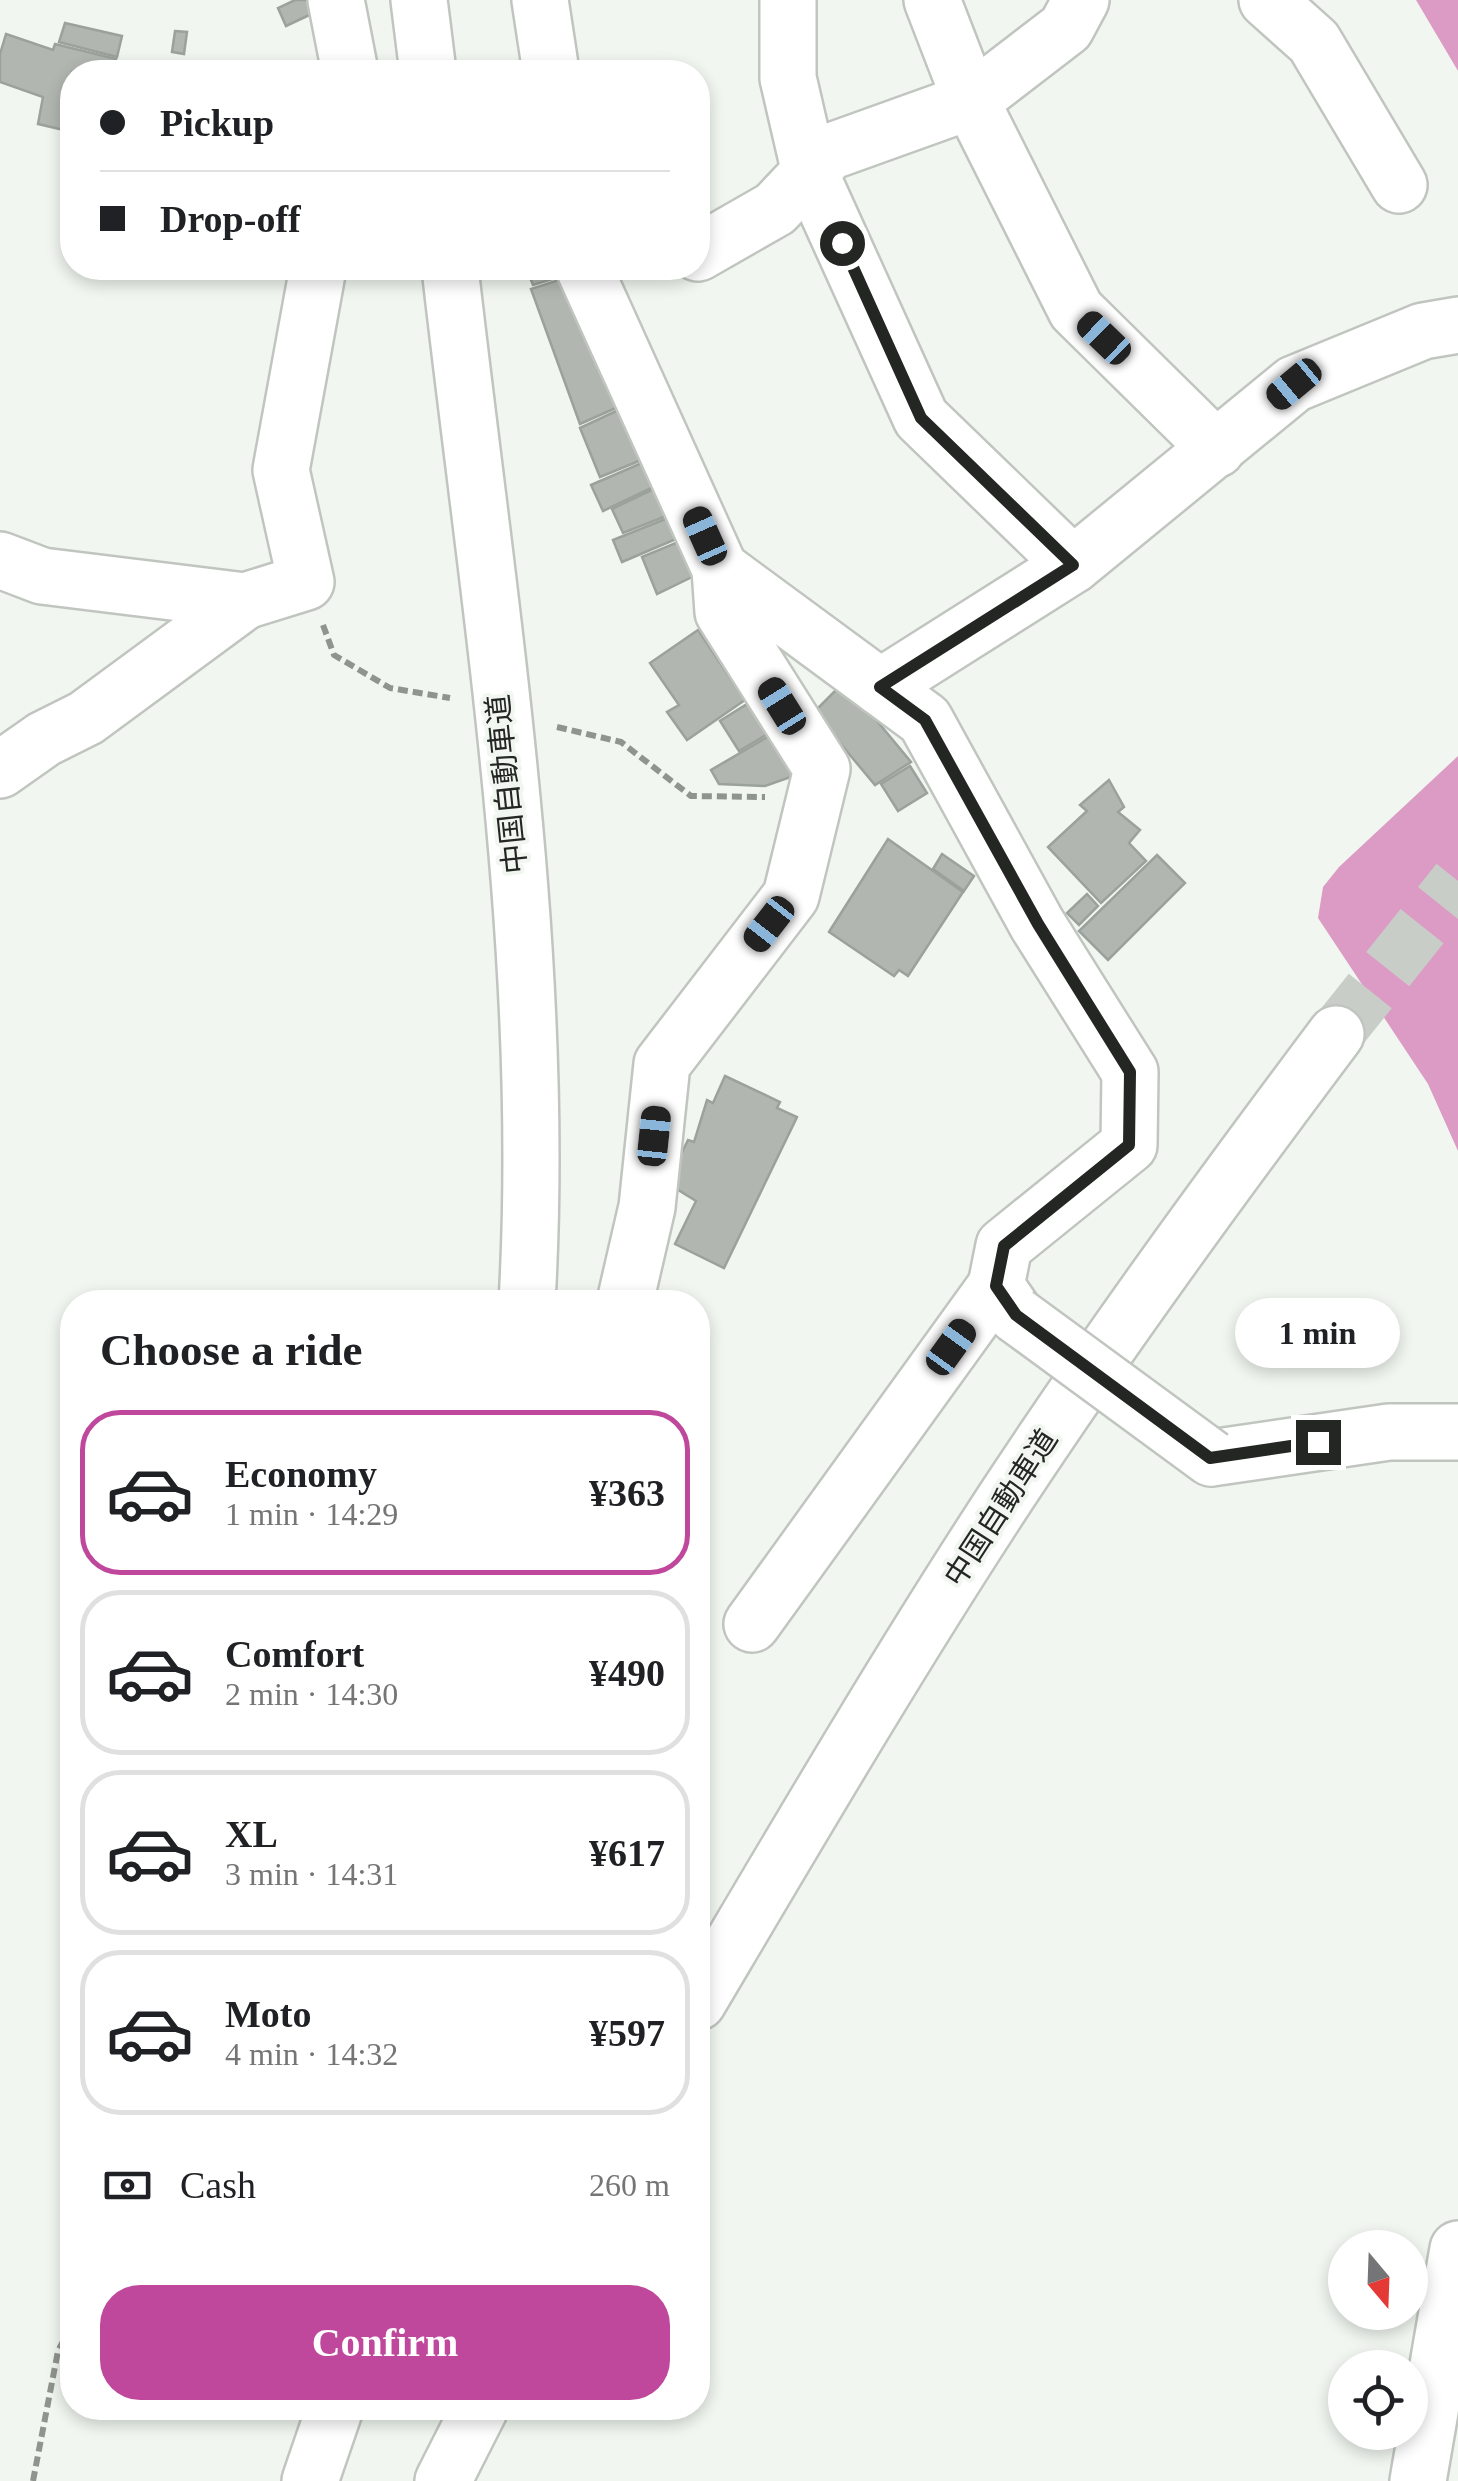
<!DOCTYPE html>
<meta charset="utf-8">
<style>
:root{--surface:#fff;--page:#f2f2f2;--text:#202124;--muted:#757577;--line:#e0e0e0;--accent:#c0489c}
body{margin:0;font-family:"Times New Roman","Noto Sans JP",serif;background:var(--page);color:var(--text);height:100vh;display:flex;flex-direction:column;font-size:38px;white-space:nowrap}
*{box-sizing:border-box;margin:0}
p{font-size:32px;color:var(--muted)}
.icon{flex:none;width:55px;height:55px;fill:none;stroke:currentColor;stroke-width:2;stroke-linecap:round;stroke-linejoin:round}
.map{position:relative;flex:1;overflow:hidden}
.panel{position:absolute;left:60px;top:1290px;width:650px;height:1130px;display:flex;flex-direction:column;background:var(--surface);border-radius:40px;box-shadow:0 5px 15px #0003}
.panel>*{flex:none}
.top-card{position:absolute;left:60px;top:60px;width:650px;height:220px;border-radius:40px;box-shadow:0 5px 15px #0003;display:grid;align-content:center;height:220px;padding:0 40px;background:var(--surface)}
.needle{width:65px;rotate:161deg}
.tools{position:absolute;left:1328px;top:2230px;display:grid;gap:20px}
.tools a{display:grid;place-items:center;width:100px;height:100px;border-radius:50%;background:var(--surface);box-shadow:0 5px 15px #0003;font-size:50px}
.end{position:absolute;width:45px;height:45px;margin:-22px;border:12px solid #232623;background:#fff;box-shadow:0 0 0 5px #fff}
.from{border-radius:50%}
.bubble{position:absolute;height:70px;border-radius:35px;background:var(--surface);box-shadow:0 5px 15px #0003;font-size:32px;font-weight:700;line-height:70px;text-align:center}
.car{position:absolute;width:30px;height:60px;margin:-30px -15px;border-radius:12px;box-shadow:0 0 8px 2px #0007;background:linear-gradient(#222 24%,#8ab4d8 0 40%,#222 0 76%,#8ab4d8 0 86%,#222 0)}
.top-card b{display:flex;align-items:center;gap:35px;height:95px;font-size:38px}
.top-card b+b{border-top:2px solid var(--line)}
.top-card i{width:25px;height:25px;background:var(--text)}
ul{padding:0;list-style:none}
li{display:flex;align-items:center;gap:30px;height:165px;margin:0 20px 15px;padding:0 20px;border:5px solid var(--line);border-radius:40px}
li div{flex:1}
li b{display:block;font-size:38px}
li em{font-style:normal;font-weight:700}
li.current{border-color:var(--accent)}
li>.icon{width:90px;height:90px;stroke-width:1.5}
h2{padding:0 40px;font-size:45px;line-height:120px}
.pay{display:flex;align-items:center;gap:25px;height:110px;padding:0 40px;font-size:38px}
.pay p{margin-inline-start:auto}
.primary-button{display:flex;gap:20px;margin-top:auto;padding:20px 40px}
.primary-button a{flex:1;height:115px;border-radius:40px;background:var(--accent);color:#fff;font-size:40px;font-weight:700;line-height:115px;text-align:center}
.map>svg:first-child{display:block}
.forest{fill:#dc9bc4}
.building{fill:#b1b7b0;stroke:#9ba19b;stroke-width:2.5}
.lines{fill:none;stroke-linecap:round;stroke-linejoin:round}
.highway-tunnel{stroke:#c8cdc7;stroke-width:55;stroke-dasharray:55 28;stroke-linecap:butt}
.minor-casing{stroke:#c0c6bf;stroke-width:60}
.highway-casing{stroke:#c0c6bf;stroke-width:60}
.path{stroke:#90948f;stroke-width:6;stroke-dasharray:10 5;stroke-linecap:butt}
.minor{stroke:#fff;stroke-width:55}
.highway{stroke:#fff;stroke-width:55}
.minor-bridge-casing{stroke:#c0c6bf;stroke-width:60;stroke-linecap:butt}
.minor-bridge{stroke:#fff;stroke-width:55}
.route{stroke:#232623;stroke-width:12}
.labels{text-anchor:middle;stroke-width:8;stroke-linejoin:round;paint-order:stroke}
.street-label{font-size:30px;fill:#232623;stroke:#f1f7f0}
</style>
<div class="map">
<svg width="1458" height="2481" viewBox="0 0 1458 2481">
<rect width="100%" height="100%" fill="#f1f7f0"/>
<g class="forest">
<path d="M1416 0H1458V71Z"/>
<path d="M1458 756V1151L1428 1084 1318 918 1323 887 1339 867Z"/>
</g>
<g class="building">
<path d="M295 0H316L320 10 286 26 278 8Z"/>
<path d="M65 23 122 36 117 57 59 42Z"/>
<path d="M175 31 187 32 184 54 172 52Z"/>
<path d="M6 34 53 50 55 44 116 59 113 72H72V132L38 124 43 97 0 82V54Z"/>
<path d="M526 268H570L572 273 533 285Z"/>
<path d="M571 276 627 403 580 424 531 289Z"/>
<path d="M629 405 651 456 600 477 580 428Z"/>
<path d="M651 459 662 483 603 511 591 485Z"/>
<path d="M662 485 674 513 623 533 612 509Z"/>
<path d="M668 518 676 539 622 562 613 540Z"/>
<path d="M678 542 694 576 657 594 642 557Z"/>
<path d="M698 630 745 700 687 740 667 712 679 705 650 663Z"/>
<path d="M838 688 867 709 911 762 875 785 814 712Z"/>
<path d="M763 694 783 725 739 751 720 721Z"/>
<path d="M781 729 802 773 765 786 719 784 711 770Z"/>
<path d="M910 766 927 793 898 811 881 784Z"/>
<path d="M1109 780 1124 807 1118 812 1140 830 1129 843 1146 861 1101 903 1048 847 1087 811 1080 805Z"/>
<path d="M888 839 963 892 908 976 899 970 894 976 829 932Z"/>
<path d="M942 854 974 876 964 891 933 869Z"/>
<path d="M1157 855 1185 883 1108 960 1079 931Z"/>
<path d="M1087 894 1098 906 1079 925 1067 913Z"/>
<path d="M725 1076 780 1102 777 1108 797 1117 724 1268 675 1244 696 1201 667 1183 688 1140 694 1142 707 1100 713 1103Z"/>
</g>
<g class="lines">
<path class="highway-tunnel" d="M1336 1034 1458 881"/>
<g class="minor-casing">
<g id="minor">
<path d="M336 0 350 72"/>
<path d="M540 0 551 72"/>
<path d="M788 0V78L810 173 921 418 1073 565"/>
<path d="M932 0 971 101 1076 310 1217 449"/>
<path d="M1267 0 1314 42 1399 185"/>
<path d="M698 253 775 209 829 152 971 101 1066 28 1081 0"/>
<path d="M584 268 720 569 925 720 1037 924 1130 1072 1129 1145 1004 1246 996 1286 1016 1315"/>
<path d="M0 560 42 576 245 601 306 582 281 470 318 268"/>
<path d="M880 687 1073 565 1294 384 1423 331 1458 325"/>
<path d="M0 770 44 739 86 718 245 601"/>
<path d="M625 1302 647 1207 662 1064 791 896 822 769 723 612 720 569"/>
<path d="M1211 1458 1389 1432H1458"/>
<path d="M752 1624 996 1286"/>
<path d="M1418 2481 1458 2249"/>
</g>
</g>
<g class="highway-casing">
<g id="highway">
<path d="M419 0 428 72"/>
<path d="M450 268C489 609 547 958 527 1302"/>
<path d="M698 2002C798 1833 898 1662 1006 1497 1110 1339 1222 1186 1336 1034"/>
<path d="M310 2481 335 2408"/>
<path d="M443 2481 480 2408"/>
</g>
</g>
<g class="path">
<path d="M323 625 334 655 390 688 450 698"/>
<path d="M557 727 621 742 691 796 765 797"/>
<path d="M33 2481 58 2351 72 2324"/>
</g>
<use href="#minor" class="minor"/>
<use href="#highway" class="highway"/>
<g class="minor-bridge-casing">
<path id="minor-bridge" d="M1016 1315 1211 1458"/>
</g>
<use href="#minor-bridge" class="minor-bridge"/>
</g>
<g class="lines">
<path class="route" d="M842 243 921 418 1073 565 880 687 925 720 1038 924 1130 1072 1129 1145 1004 1246 996 1286 1016 1315 1210 1458 1318 1442"/>
</g>
<g class="labels">
<g class="street-label">
<text transform="translate(507 784) rotate(-96)" y="10">中国自動車道</text>
<text transform="translate(1001 1508) rotate(-57)" y="10">中国自動車道</text>
</g>
</g>
</svg>
<div class="tools">
<a><svg class="needle" viewBox="-14 -14 28 28"><path d="M0-13l5 13h-10z" fill="#e53935"/><path d="M0 13l5-13h-10z" fill="#757577"/></svg></a>
<a><svg class="icon" aria-label="locate" viewBox="0 0 24 24"><circle cx="12" cy="12" r="6"/><path d="M12 2v4M12 18v4M2 12h4M18 12h4"/></svg></a>
</div>
<i class="end from" style="left:842px;top:243px"></i>
<i class="end" style="left:1318px;top:1442px"></i>
<div class="bubble" style="left:1235px;top:1298px;width:165px">1 min</div>
<i class="car" style="left:1104px;top:338px;rotate:314deg"></i>
<i class="car" style="left:1294px;top:384px;rotate:230deg"></i>
<i class="car" style="left:705px;top:536px;rotate:336deg"></i>
<i class="car" style="left:782px;top:706px;rotate:328deg"></i>
<i class="car" style="left:769px;top:924px;rotate:218deg"></i>
<i class="car" style="left:654px;top:1136px;rotate:6deg"></i>
<i class="car" style="left:951px;top:1347px;rotate:36deg"></i>
<div class="top-card">
<b><i class="from"></i>Pickup</b>
<b><i></i>Drop-off</b>
</div>
<section class="panel">
<h2>Choose a ride</h2>
<ul>
<li class="current"><svg class="icon" aria-label="car" viewBox="0 0 24 24"><path d="M5 17H2v-5l4-1 3-4h7l3 4 3 1v5h-3M9 17h6M6 11h13"/><circle cx="7" cy="17" r="2"/><circle cx="17" cy="17" r="2"/></svg><div><b>Economy</b><p>1 min · 14:29</p></div><em>¥363</em></li>
<li><svg class="icon" aria-label="car" viewBox="0 0 24 24"><path d="M5 17H2v-5l4-1 3-4h7l3 4 3 1v5h-3M9 17h6M6 11h13"/><circle cx="7" cy="17" r="2"/><circle cx="17" cy="17" r="2"/></svg><div><b>Comfort</b><p>2 min · 14:30</p></div><em>¥490</em></li>
<li><svg class="icon" aria-label="car" viewBox="0 0 24 24"><path d="M5 17H2v-5l4-1 3-4h7l3 4 3 1v5h-3M9 17h6M6 11h13"/><circle cx="7" cy="17" r="2"/><circle cx="17" cy="17" r="2"/></svg><div><b>XL</b><p>3 min · 14:31</p></div><em>¥617</em></li>
<li><svg class="icon" aria-label="car" viewBox="0 0 24 24"><path d="M5 17H2v-5l4-1 3-4h7l3 4 3 1v5h-3M9 17h6M6 11h13"/><circle cx="7" cy="17" r="2"/><circle cx="17" cy="17" r="2"/></svg><div><b>Moto</b><p>4 min · 14:32</p></div><em>¥597</em></li>
</ul>
<div class="pay"><svg class="icon" aria-label="cash" viewBox="0 0 24 24"><path d="M3 7h18v10H3z"/><circle cx="12" cy="12" r="2"/></svg>Cash<p>260 m</p></div>
<div class="primary-button"><a>Confirm</a></div>
</section>
</div>
